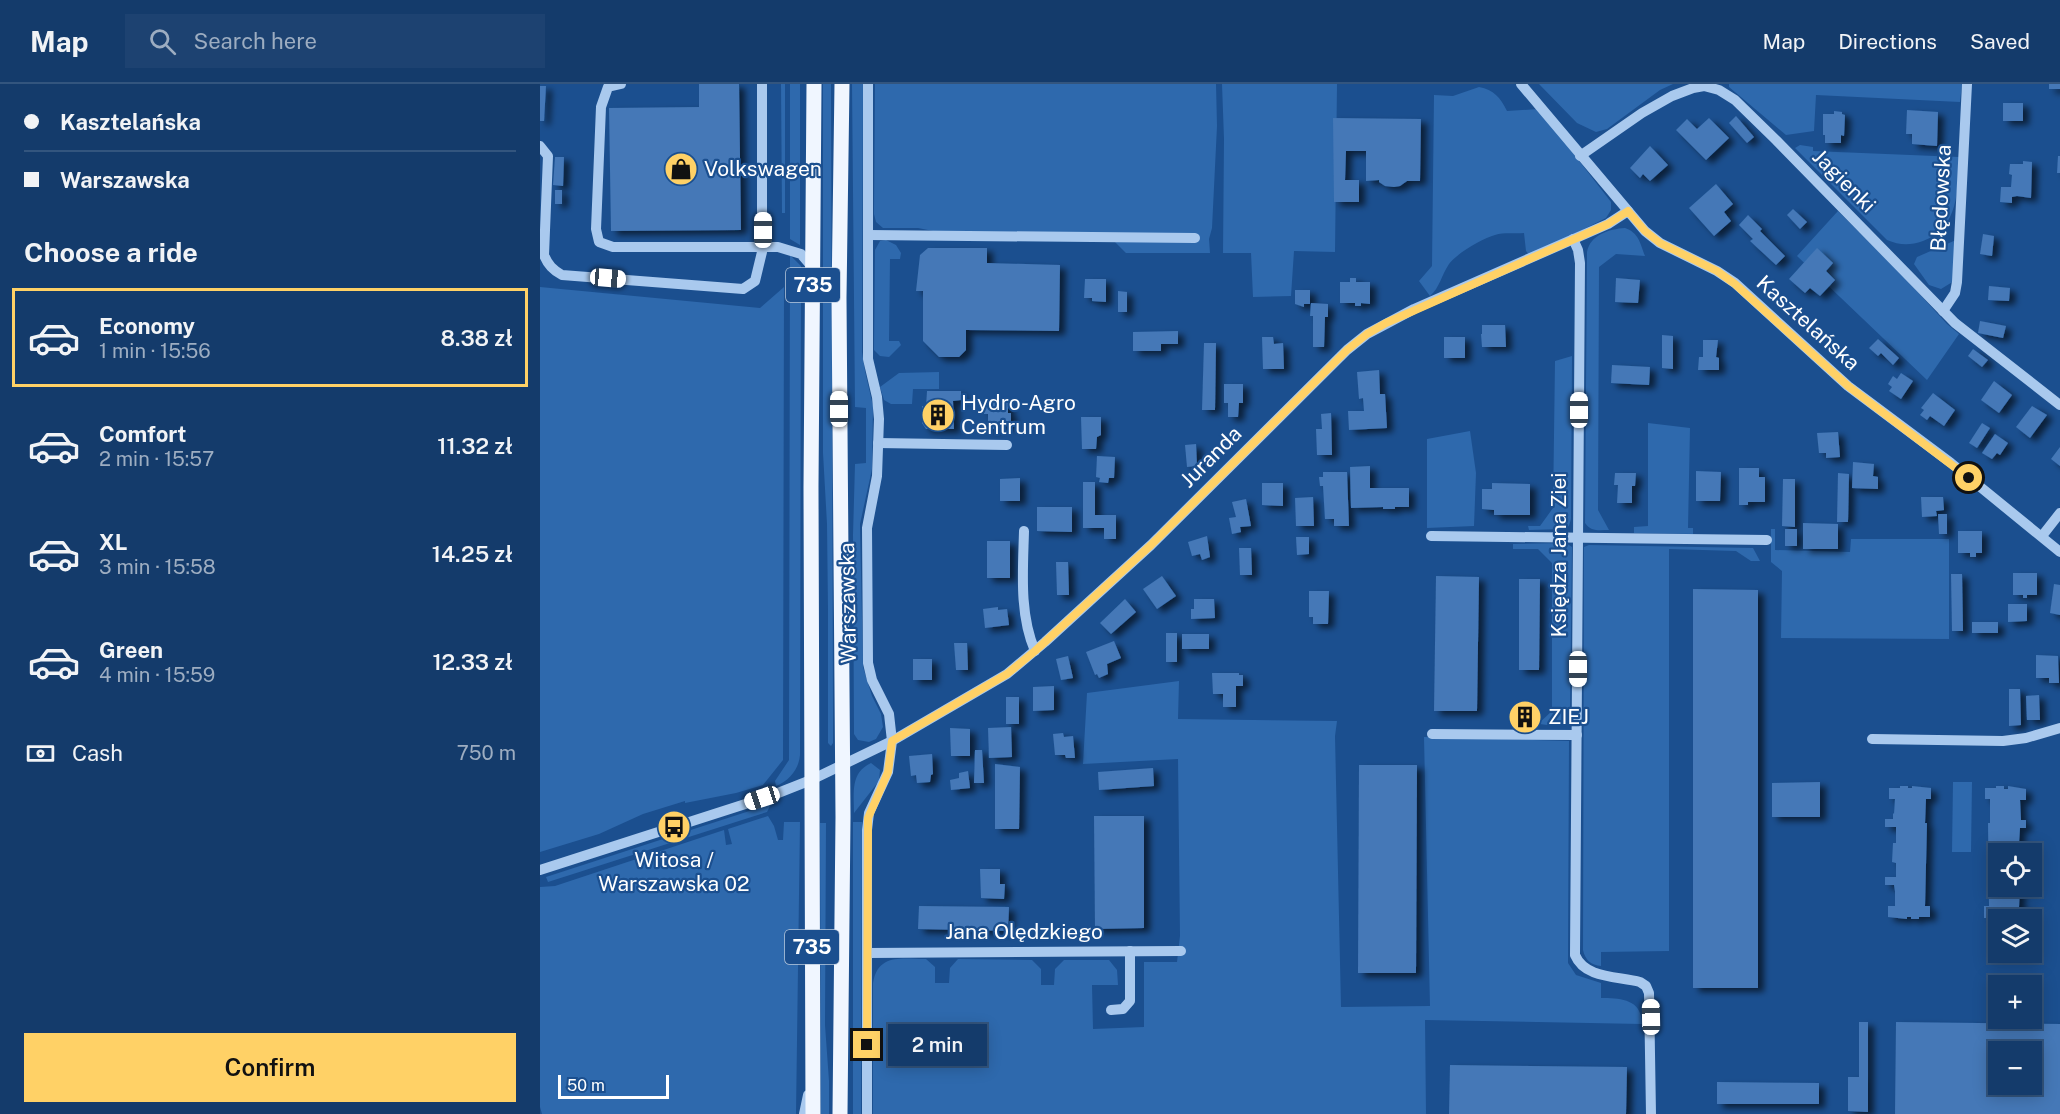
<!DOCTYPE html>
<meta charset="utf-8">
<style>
:root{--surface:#143b6b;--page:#1d4271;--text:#f1f3f6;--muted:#9dadc1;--line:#33557e;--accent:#ffd166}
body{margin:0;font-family:"Public Sans",sans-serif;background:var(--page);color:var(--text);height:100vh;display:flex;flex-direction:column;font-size:22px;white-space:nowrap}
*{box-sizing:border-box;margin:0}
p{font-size:20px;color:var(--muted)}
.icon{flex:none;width:33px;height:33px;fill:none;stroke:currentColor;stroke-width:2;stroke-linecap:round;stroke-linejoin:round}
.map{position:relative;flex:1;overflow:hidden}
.details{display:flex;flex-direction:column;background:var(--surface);width:540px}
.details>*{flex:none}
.banner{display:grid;align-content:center;height:132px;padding:0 24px;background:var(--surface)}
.fabs{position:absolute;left:1448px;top:759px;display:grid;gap:12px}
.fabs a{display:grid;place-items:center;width:54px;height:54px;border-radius:0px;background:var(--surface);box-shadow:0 3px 15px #0003,0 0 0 2px var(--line);font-size:30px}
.scale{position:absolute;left:18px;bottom:15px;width:111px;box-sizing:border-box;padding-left:6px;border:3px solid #fff;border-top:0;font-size:16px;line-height:21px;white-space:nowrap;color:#fff;-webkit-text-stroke:4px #1b4f8f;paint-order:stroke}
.end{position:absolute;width:27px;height:27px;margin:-14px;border:8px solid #ffd166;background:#111;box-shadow:0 0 0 3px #111}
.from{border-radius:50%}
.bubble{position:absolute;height:42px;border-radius:0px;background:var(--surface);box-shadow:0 3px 15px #0003,0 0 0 2px var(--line);font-size:20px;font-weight:600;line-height:42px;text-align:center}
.car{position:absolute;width:18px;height:36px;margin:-18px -9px;border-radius:8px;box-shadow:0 0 4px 2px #0007;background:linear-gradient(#fff 24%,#345 0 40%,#fff 0 76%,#345 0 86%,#fff 0)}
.banner b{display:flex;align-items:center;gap:21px;height:57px;font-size:22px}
.banner b+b{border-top:2px solid var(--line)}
.banner i{width:15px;height:15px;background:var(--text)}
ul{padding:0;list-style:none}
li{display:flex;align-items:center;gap:18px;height:99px;margin:0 12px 9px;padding:0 12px;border:3px solid transparent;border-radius:0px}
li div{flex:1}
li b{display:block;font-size:22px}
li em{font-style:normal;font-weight:600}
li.selected{border-color:var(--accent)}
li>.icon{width:54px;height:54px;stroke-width:1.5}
h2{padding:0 24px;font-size:27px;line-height:72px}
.pay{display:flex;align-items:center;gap:15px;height:66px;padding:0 24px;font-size:22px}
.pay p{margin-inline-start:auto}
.cta{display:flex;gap:12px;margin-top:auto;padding:12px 24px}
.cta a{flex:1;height:69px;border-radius:0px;background:var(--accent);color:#111;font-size:24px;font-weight:600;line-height:69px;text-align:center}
header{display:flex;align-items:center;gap:36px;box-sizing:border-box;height:84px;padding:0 30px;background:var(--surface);border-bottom:2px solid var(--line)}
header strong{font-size:28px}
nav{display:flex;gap:33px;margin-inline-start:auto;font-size:21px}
.search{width:420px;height:54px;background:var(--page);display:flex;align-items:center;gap:15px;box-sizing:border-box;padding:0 21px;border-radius:0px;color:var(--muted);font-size:22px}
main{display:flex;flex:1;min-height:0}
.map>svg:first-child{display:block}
.green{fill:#2e69ad}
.building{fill:#4478b7;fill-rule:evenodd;filter:url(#shadow)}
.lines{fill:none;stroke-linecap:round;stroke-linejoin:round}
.minor{stroke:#a9c9ee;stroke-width:10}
.major{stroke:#f0f6ff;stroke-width:15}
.route{stroke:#ffd166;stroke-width:8}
.labels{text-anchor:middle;stroke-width:4.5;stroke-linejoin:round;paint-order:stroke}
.shield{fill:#1b4f8f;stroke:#bbcadd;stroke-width:1.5}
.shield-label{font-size:20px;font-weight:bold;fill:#fff}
.poi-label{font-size:21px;fill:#fff;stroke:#1b4f8f;text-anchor:start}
.street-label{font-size:21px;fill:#fff;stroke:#1b4f8f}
</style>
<header>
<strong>Map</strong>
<div class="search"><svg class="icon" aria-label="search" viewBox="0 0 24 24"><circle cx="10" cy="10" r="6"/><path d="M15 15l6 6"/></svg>Search here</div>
<nav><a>Map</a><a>Directions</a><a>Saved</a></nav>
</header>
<main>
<section class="details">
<div class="banner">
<b><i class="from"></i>Kasztelańska</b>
<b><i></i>Warszawska</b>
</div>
<h2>Choose a ride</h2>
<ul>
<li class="selected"><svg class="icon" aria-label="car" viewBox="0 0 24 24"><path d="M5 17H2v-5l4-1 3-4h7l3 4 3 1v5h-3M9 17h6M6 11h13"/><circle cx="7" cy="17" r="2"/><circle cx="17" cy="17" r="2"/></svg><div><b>Economy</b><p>1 min · 15:56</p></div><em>8.38 zł</em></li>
<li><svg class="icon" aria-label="car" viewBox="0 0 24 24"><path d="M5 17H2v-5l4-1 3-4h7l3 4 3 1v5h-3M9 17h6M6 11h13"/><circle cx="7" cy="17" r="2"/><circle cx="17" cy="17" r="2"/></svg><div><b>Comfort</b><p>2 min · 15:57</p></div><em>11.32 zł</em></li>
<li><svg class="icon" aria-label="car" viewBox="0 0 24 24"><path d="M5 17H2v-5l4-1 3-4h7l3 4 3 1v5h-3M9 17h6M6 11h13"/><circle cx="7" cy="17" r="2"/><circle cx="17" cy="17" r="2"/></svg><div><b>XL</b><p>3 min · 15:58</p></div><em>14.25 zł</em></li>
<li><svg class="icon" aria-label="car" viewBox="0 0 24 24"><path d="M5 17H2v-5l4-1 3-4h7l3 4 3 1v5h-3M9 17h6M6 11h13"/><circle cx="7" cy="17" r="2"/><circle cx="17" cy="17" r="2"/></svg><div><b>Green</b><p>4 min · 15:59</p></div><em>12.33 zł</em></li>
</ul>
<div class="pay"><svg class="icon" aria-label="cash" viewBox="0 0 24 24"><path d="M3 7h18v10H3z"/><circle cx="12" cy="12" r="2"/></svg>Cash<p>750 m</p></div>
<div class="cta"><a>Confirm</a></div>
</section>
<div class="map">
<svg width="1520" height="1030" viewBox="0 0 1520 1030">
<defs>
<filter id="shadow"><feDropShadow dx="6" dy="4" stdDeviation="3" flood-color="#0009"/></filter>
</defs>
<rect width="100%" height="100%" fill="#1b4f8f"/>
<g class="green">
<path d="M241 0H245V129H242Z"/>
<path d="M250 0H260V161L250 155Z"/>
<path d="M283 0H291L293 624V659L291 662 288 659V526L287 440 283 369Z"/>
<path d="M312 0H323L322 268 325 287 333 322 332 385 320 440 323 583 332 612 341 630 343 643 336 655 329 658 318 656 314 650 313 451 315 380 326 379V324L315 323Z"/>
<path d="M335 0H676L677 42 672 144 669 155 670 169H586L574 157 393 147 378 144H343L336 138 334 130Z"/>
<path d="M682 0H797L795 168 754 167 751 212 713 213 711 169H683L684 55Z"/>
<path d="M999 0H1133L1120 6 1067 45 1056 48 1037 39Z"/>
<path d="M1189 0H1422L1420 18 1276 11 1274 47 1246 51 1189 3Z"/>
<path d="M939 3C954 6 960 13 967 27L999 25 1071 118V126L1066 134 990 172 986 167 984 149C975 150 964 148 955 151 943 154 916 170 909 180 901 192 900 203 890 212L879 197 892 182 894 11 913 12Z"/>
<path d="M1260 61 1273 63V67L1419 73C1418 105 1419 144 1383 157 1369 162 1359 161 1347 156L1255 64Z"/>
<path d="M1298 127 1363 192 1407 240 1419 250 1387 296 1257 172Z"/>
<path d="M1085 144C1099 149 1100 159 1105 172L1076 170 1059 183 1058 426 1069 446C1059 446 1051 448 1045 439L1047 168C1050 151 1069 145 1085 144Z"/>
<path d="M346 156 356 161 361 169 360 175H350L349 257H359L361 261 349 273 340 272 334 266 335 166 340 157Z"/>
<path d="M1416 156 1414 197 1401 205 1389 201 1374 180 1377 173Z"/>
<path d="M250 171 261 182 260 671C259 685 249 697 236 702L235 697 249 676Z"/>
<path d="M0 203 220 224 244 203 243 676 223 701 196 709 145 719V717L103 730 59 750 0 768Z"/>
<path d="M1032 272 1031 435 1029 442 1024 445 989 446 988 442H1000L1013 424 1015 277Z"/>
<path d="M399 288V305H373L372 320H351L344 316 340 303 359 289Z"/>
<path d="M1108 339 1150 344 1148 444H1153V450L1094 449V443L1108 442Z"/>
<path d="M930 347 936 389 934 442 887 444V355Z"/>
<path d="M1231 445H1235V466L1310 468 1311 455H1409V555L1241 554 1242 487 1231 478Z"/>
<path d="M1026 459 1032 463 1030 629C1025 645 1011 641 998 640L1012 627V479L998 465H973V460Z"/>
<path d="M1049 461 1213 464 1220 477H1211L1196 467 1129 465V867L1061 868V882C1051 881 1045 876 1043 866L1044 463Z"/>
<path d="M639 597 638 635 797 637 795 652 801 923 890 922 884 653 1029 657 1028 879 1036 891 1061 899V914C1080 914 1102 915 1102 940L885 936 886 1030H333V899C338 869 362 875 386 875L395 883V899H409L410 884 418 875 492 876 501 885V901H514L515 885 524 876H569L577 886 578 901H552L553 945 604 943V878H637L640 852 638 675 543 680 547 609Z"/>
<path d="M331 679 340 686 339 697 314 729C314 708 310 689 331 679Z"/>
<path d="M1413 698H1432L1431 768H1412Z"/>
<path d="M231 720 227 728 8 798 6 793Z"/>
<path d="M228 732 234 742 238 756H243L244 738H260L256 1030H2L0 1023V803L15 802 184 746 186 761 192 760 188 745Z"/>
<path d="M313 738H322L321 1030H313Z"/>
<path d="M280 739H286L285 941 289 997V1030H281Z"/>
</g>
<g class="building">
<path d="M159 0H199L201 146 71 147 69 24 159 23Z"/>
<rect x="1509" y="0" width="11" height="5"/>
<path d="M0 2H6L4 37H0Z"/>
<rect x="1463" y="19" width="20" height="18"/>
<path d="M1367 26 1398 28 1397 62 1372 60V50H1366Z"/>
<path d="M1294 27 1302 28V30L1305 31 1304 52 1301 51V59H1285V51H1283V30H1294Z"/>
<path d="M1196 32 1214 53 1207 59 1189 39Z"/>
<path d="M793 34 881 35 880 97H867L860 102 854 103 845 102 839 98V96L826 97V67H806L805 96H819V118H794Z"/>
<path d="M1169 34 1189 54 1166 76 1136 46 1147 35 1157 45Z"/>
<path d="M1110 62 1128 81 1110 97 1103 90 1100 94 1090 84Z"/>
<path d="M1518 72H1520V89H1517Z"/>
<path d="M15 73H24L23 102 13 101Z"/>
<path d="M1483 77 1492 78 1491 114 1477 112 1472 113V119L1460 118 1461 103H1471L1472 91 1469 90 1470 80H1483Z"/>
<path d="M1176 100 1193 120 1184 128 1191 137 1174 152 1149 124Z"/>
<rect x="15" y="106" width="7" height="14"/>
<path d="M1253 125 1267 138 1260 145 1247 131Z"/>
<path d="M1208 131 1222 145 1220 147 1245 172 1236 181 1210 157 1213 155 1199 141Z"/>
<path d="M1443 150 1454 152 1452 172 1440 170Z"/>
<path d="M388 164H447V179L520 181 519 247 426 246V266L419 273H399L383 257V207H376L380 171Z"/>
<path d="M1277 164 1293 179 1286 187 1295 196 1280 212 1270 204 1265 209 1249 195Z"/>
<path d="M810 194H816V198H830V220L821 219V222H815V219H800V198H810Z"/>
<path d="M1076 194 1100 196 1098 219 1075 218Z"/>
<path d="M545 195H566V218L552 217V214H544Z"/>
<path d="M1449 202 1470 204 1469 217 1448 216Z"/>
<path d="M755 206H770V220H764V223L755 220Z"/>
<path d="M578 207 587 208V228H578Z"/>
<path d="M771 219 788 220V233H785L784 263H773V232H770Z"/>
<path d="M1440 237 1466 242 1463 254 1438 249Z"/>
<path d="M942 241H965L966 263H942L941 250H942Z"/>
<path d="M638 247V260H621V267H593V248Z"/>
<path d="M1122 251 1133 252V285L1122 284Z"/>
<path d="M722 253H733L734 260 743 259 744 285H723Z"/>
<rect x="904" y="253" width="21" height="21"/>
<path d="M1338 255 1359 274 1353 281 1341 269 1338 272 1329 264Z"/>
<path d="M1163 256H1178L1176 273 1179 274V286H1158L1159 273H1163Z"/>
<path d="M664 259H676L675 326H662Z"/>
<path d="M1433 265 1448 276 1442 283 1428 272Z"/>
<path d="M1072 281 1110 283 1109 301 1071 299Z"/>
<path d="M839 286 840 310H845L847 344 809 346 808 327H824L823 314 819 315 817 288Z"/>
<path d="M1361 289 1373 297 1361 315 1349 307 1352 303 1348 300 1353 292 1357 295Z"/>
<path d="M1454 297 1472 311 1459 329 1441 316Z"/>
<path d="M684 300H703V319H699L698 333H688V319H684Z"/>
<path d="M387 307H421V316L413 317 414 345H386L382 339V322L386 323Z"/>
<path d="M1393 309 1415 326 1404 342 1390 332 1387 336 1380 331 1384 326 1381 324Z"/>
<path d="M444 317 468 318V329H471V342L457 341 456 345H448V330H444Z"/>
<path d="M1492 322 1507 331 1490 354 1476 343Z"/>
<path d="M791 329 792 371H777L776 345H782L781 330Z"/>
<path d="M541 333H561V351L557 353 556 365H542Z"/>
<path d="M1442 339 1450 344 1437 364 1429 359Z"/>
<path d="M1298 348 1300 373 1286 374V369H1279L1277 349Z"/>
<path d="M1455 350 1468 359 1460 371 1457 369 1452 375 1442 369Z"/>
<path d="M656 360 657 382 647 383 645 361Z"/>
<path d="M1520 363V382L1511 375Z"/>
<path d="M557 372 575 373 574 394H569L568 399 559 398 560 394 556 393Z"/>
<path d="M1313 378 1334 380 1333 392 1338 393V405L1312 404Z"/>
<path d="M830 382V404H869V423H855V425H843V423L811 424 810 383Z"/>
<path d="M1199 384H1219V393H1225V418H1208V421H1199Z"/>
<path d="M1156 387 1181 388 1180 417H1156Z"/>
<path d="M783 388H807L809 442H794V435H785L783 402H780L779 393H783Z"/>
<path d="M1075 389H1096L1095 402H1092V419H1077L1078 401H1074Z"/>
<path d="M1298 389 1309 390 1308 438H1297Z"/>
<path d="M480 394V417H460V395Z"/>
<path d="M1243 395H1255V443L1242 442Z"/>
<path d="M543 398H555V431H576V455H564V444H543Z"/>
<path d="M722 399H743V422L722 421Z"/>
<path d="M952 399 990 400V431H954V426L942 425V405H952Z"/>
<path d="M773 413 774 442H756L755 414Z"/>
<path d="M1381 413H1403L1404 426 1396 427 1397 432 1382 433Z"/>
<path d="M706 415 711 442 700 443 701 448 692 450 689 434 696 433 692 418Z"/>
<path d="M497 423H532V448L497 447Z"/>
<path d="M1398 430H1407V450H1399Z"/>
<path d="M1263 439 1298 440V465H1263Z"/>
<rect x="1245" y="445" width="12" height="17"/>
<path d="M1418 447H1442V469H1436V473H1430V469H1418Z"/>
<path d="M667 452 670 473 662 476 660 470 652 472 648 458Z"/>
<path d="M756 453H769V470L757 471Z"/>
<rect x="447" y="457" width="23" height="37"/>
<path d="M699 464H711L712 491H700Z"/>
<path d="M516 478H528L529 511H517Z"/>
<path d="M1473 489H1497V511H1487V514H1483V511H1473Z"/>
<path d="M1411 490H1422L1423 547H1412Z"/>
<path d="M622 492 636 512 617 525 603 505Z"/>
<path d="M896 492 939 493 937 627H894Z"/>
<path d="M979 495H1000L999 586H979Z"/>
<path d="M1514 500 1520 501V531L1510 529Z"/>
<path d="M1153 505 1218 506V904H1153Z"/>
<path d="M769 507H789L788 540H773V533H769Z"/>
<path d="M585 515 596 528 571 550 560 539Z"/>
<path d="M654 515H674L675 534 651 535V525H654Z"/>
<path d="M1468 520H1487V537L1468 538Z"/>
<path d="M458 523V526L467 525 469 541 445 544 443 525Z"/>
<rect x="1432" y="538" width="26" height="11"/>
<rect x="626" y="549" width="11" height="29"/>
<rect x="642" y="550" width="27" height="15"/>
<path d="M574 557 581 574 567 580 568 590 559 594 557 590 555 591 546 568Z"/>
<path d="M414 559H427L428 586H416Z"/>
<path d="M1496 571 1518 572 1519 599H1509V594H1496Z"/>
<path d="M528 572 533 594 521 596 516 575Z"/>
<rect x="373" y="575" width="19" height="21"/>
<path d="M672 589H699V591H703V602H696V623H683V610H673Z"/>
<path d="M514 602V626L493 627V603Z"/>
<path d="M1469 605H1480L1481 641 1469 642Z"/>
<path d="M1499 611 1500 636H1487L1486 612Z"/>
<rect x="466" y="613" width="13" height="27"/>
<rect x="981" y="630" width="8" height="7"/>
<path d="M471 643 472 673 449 674 448 644Z"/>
<path d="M410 644 430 645V672H411Z"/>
<path d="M523 649 524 653 533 652 535 674H526L525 671H515L513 650Z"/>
<path d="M435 666H442L444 699H434Z"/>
<path d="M392 670 393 690 391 691 390 698 377 699 376 691 371 692 369 672Z"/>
<path d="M455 680 480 683 479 745H455Z"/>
<path d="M819 681H877L876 889H818Z"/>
<path d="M613 684 614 702 559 706 558 688Z"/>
<path d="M428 687 430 704 411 706 410 696 419 694V689Z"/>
<path d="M1280 698V733H1232V699Z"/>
<path d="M1360 702H1368V704H1372V702L1391 704V715H1386L1385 739H1387L1385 822H1390V833H1379V835H1371V833H1367V835L1348 833V822H1355V807L1354 801H1345V793H1356V779L1352 778 1353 759H1356V743H1345V735H1353V729L1354 730 1355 715H1349V704H1360Z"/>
<path d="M1456 702H1464V705H1468V702L1486 705V716H1480L1481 736H1486V744H1480L1479 759 1483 760V770H1458V802H1480L1479 823H1486V834L1466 836V834L1463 833V836H1454V834H1444V822H1449L1448 739H1450V715H1445V704H1456Z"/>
<path d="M554 732H604V844L555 845Z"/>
<path d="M440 785H460V800H465L464 815 441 814Z"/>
<path d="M379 822 469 823 468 847 378 845Z"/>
<path d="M1319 938H1328V1028L1308 1027V993H1319Z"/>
<path d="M1356 938 1520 940V1030H1355ZM1458 968H1491V1000H1458Z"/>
<path d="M910 981 1087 983 1086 1030H909Z"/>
<path d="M1177 998 1279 999V1020H1177Z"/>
</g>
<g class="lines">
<g class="minor">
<path d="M81 0 68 3 61 23 56 145 59 158 73 163H238L261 170 273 184"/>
<path d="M981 0 1105 147 1120 159 1177 187 1195 199 1308 302 1411 379 1520 468"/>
<path d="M0 62 8 72 4 171C8 181 13 186 22 191L203 205 215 197 222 168V0"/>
<path d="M1040 72 1102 29 1132 12 1153 4 1164 2 1179 6 1195 16 1236 56 1415 239 1520 321"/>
<path d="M328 151 655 154"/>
<path d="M1033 155 1038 166 1040 179 1035 871C1045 895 1078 892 1100 898L1106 902 1109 909 1111 1030"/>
<path d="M1403 227 1415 209 1417 198 1427 0"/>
<path d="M338 359 467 361"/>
<path d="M484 447C483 486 479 530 495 567"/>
<path d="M891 452 1227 456"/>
<path d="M1502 452 1520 429"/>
<path d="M892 650 1037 651"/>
<path d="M1332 655 1463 657 1486 654 1520 644"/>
<path d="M0 786 233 711 271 696 352 657 467 590 505 558 611 461 807 266 827 250 874 225 1068 140 1088 127"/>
<path d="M328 869 641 867"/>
<path d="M571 926 583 925 590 917V867"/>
<path d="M264 1030 268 1011"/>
<path d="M327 1030V746L329 729 348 688 352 657 349 630 332 596 328 579 327 444 337 392 339 335 337 313 328 275V0"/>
</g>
<g class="major">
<path d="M273 1030 271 403 274 0"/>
<path d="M300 1030 303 733 299 214 302 0"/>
</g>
</g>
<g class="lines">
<path class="route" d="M327 961 328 734 348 688 352 657 467 590 495 567 611 461 807 266 827 250 846 239 1068 140 1088 127 1105 147 1120 159 1177 187 1195 200 1308 302 1429 394"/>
</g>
<defs>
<g id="shop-disc" transform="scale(1.725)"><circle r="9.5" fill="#ffd166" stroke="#1b4f8f"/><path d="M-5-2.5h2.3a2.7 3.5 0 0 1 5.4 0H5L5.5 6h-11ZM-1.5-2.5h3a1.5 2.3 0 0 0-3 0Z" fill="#111"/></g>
<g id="building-disc" transform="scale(1.725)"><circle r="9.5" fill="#ffd166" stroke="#1b4f8f"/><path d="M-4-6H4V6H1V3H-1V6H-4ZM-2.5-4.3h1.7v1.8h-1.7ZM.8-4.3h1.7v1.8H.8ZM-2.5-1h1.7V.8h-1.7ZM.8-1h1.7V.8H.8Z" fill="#111"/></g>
<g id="bus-disc" transform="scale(1.725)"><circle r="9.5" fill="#ffd166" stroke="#1b4f8f"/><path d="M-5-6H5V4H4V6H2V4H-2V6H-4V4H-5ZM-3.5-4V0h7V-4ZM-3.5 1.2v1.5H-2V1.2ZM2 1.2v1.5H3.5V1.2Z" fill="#111"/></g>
</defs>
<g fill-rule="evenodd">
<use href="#shop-disc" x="141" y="85"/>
<use href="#building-disc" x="398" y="331"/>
<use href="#building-disc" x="985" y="633"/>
<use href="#bus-disc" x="134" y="743"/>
</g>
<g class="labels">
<g class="shield">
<rect x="246" y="184" width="54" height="34" rx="4.5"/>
<rect x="245" y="846" width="54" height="34" rx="4.5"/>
</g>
<g class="shield-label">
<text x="273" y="208">735</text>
<text x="272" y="870">735</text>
</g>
<g class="poi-label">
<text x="164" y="92">Volkswagen</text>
<text x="421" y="326">Hydro-Agro<tspan x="421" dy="24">Centrum</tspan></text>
<text x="1008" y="640">ZIEJ</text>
<text x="134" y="783" text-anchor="middle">Witosa /<tspan x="134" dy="24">Warszawska 02</tspan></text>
</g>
<g class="street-label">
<text transform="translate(1304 97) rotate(45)" y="7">Jagienki</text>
<text transform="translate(1401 114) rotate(-87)" y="7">Błędowska</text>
<text transform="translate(1268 239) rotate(42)" y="7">Kasztelańska</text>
<text transform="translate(671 373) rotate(-45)" y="7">Juranda</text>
<text transform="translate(1019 471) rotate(-90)" y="7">Księdza Jana Ziei</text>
<text transform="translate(308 519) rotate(-91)" y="7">Warszawska</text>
<text x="484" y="855">Jana Olędzkiego</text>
</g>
</g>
</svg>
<div class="fabs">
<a><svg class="icon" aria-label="locate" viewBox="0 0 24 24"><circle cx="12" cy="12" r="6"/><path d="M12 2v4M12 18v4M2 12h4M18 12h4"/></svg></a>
<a><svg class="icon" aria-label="layers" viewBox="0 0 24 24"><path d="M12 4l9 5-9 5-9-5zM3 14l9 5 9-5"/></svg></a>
<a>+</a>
<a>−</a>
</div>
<div class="scale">50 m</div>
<i class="end from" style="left:1429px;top:394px"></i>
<i class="end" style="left:327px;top:961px"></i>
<div class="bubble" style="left:348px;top:940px;width:99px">2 min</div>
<i class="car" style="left:223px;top:146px;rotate:0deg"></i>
<i class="car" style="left:68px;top:194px;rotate:95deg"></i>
<i class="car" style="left:299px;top:325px;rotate:0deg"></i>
<i class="car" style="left:1039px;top:326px;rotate:0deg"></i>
<i class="car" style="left:1038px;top:585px;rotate:180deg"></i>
<i class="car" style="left:222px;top:714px;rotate:252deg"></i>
<i class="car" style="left:1111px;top:933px;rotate:359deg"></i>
</div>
</main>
